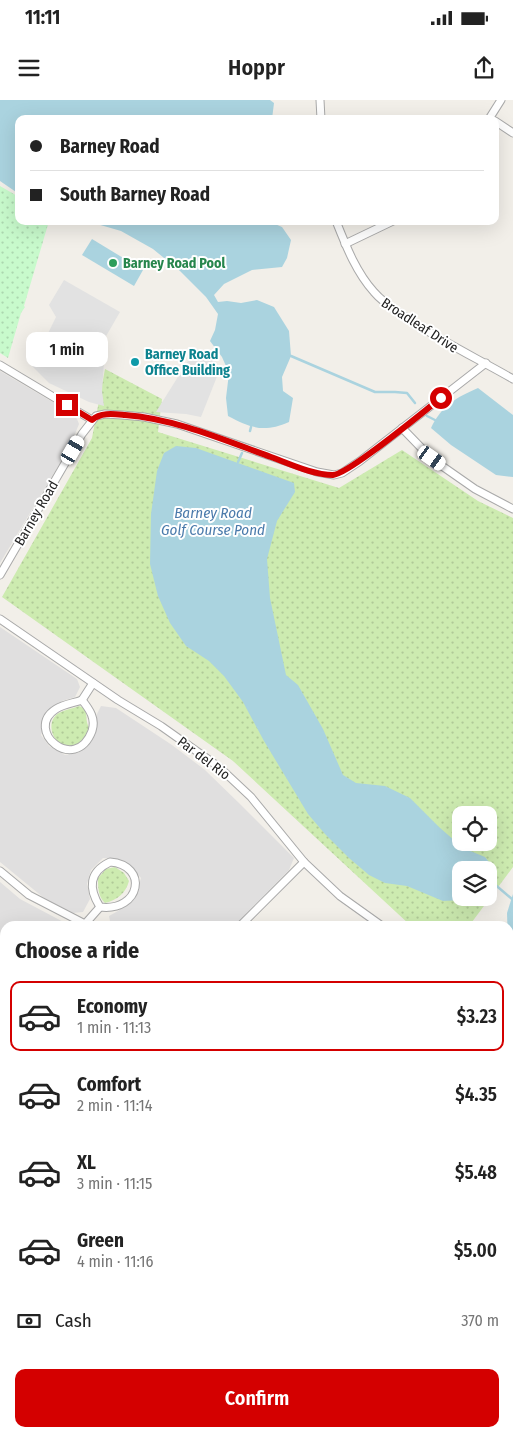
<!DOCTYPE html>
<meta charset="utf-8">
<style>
:root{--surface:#fff;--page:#f2f2f2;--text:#222;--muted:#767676;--line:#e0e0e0;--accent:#d40000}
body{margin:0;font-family:"Fira Sans Condensed",sans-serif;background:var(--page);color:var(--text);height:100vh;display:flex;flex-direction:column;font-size:19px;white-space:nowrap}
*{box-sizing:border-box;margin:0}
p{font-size:16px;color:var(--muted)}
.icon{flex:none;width:28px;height:28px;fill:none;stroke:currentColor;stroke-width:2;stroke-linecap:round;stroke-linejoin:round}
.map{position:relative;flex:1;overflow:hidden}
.side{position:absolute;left:0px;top:821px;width:514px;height:516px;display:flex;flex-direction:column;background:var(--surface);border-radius:15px 15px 0 0;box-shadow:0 5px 20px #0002}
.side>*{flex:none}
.top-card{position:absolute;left:15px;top:15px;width:484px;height:110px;border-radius:10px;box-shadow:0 5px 20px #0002;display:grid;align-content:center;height:110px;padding:0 15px;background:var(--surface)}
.controls{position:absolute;left:452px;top:706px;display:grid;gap:10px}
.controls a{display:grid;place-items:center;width:45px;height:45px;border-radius:10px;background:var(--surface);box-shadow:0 5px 20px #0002;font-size:25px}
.end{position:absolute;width:22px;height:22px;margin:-11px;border:6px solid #d40000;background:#fff;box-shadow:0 0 0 2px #fff}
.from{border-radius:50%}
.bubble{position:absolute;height:35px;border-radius:10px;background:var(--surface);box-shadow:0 5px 20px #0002;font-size:16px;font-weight:600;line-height:35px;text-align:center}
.car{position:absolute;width:15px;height:30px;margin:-15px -8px;border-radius:6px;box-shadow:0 0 4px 1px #0007;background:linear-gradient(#fff 24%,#345 0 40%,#fff 0 76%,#345 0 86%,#fff 0)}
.top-card b{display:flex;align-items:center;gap:18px;height:48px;font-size:19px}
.top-card b+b{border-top:1px solid var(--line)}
.top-card i{width:12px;height:12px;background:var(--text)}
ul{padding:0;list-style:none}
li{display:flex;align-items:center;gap:15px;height:70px;margin:0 10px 8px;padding:0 5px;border:2px solid transparent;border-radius:10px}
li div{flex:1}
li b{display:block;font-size:19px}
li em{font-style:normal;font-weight:600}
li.current{border-color:var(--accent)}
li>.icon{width:45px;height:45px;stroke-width:1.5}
h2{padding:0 15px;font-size:22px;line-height:60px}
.pay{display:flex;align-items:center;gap:12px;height:55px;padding:0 15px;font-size:19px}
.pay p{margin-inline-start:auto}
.primary-button{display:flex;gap:10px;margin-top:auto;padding:10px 15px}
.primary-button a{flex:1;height:58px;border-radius:10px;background:var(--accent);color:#fff;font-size:20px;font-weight:600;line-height:58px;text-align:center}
.status{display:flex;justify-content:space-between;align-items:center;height:35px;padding:0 25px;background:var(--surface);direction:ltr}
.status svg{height:14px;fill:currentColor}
header{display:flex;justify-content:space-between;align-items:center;height:65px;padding:0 15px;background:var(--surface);font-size:22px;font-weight:600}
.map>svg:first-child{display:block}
.residential{fill:#e0dfdf}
.grass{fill:url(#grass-dots);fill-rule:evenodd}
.park{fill:url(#park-dots)}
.parking{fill:#e2e2e2}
.water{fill:#aad3df}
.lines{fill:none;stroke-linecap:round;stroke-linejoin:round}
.stream{stroke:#aad3df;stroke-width:2.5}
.minor-casing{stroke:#a9a9a9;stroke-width:9}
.minor{stroke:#fff;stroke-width:7}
.route{stroke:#d40000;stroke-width:6}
.leisure-dot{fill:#2e9e5b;stroke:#fff;stroke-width:2}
.culture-dot{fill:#0f9aa8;stroke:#fff;stroke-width:2}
.labels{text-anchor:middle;stroke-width:4;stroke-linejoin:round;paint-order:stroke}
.leisure-label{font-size:14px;font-weight:bold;fill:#27864d;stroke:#fff;text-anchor:start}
.street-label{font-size:14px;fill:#222;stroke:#fff}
.culture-label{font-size:14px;font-weight:bold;fill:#0d838f;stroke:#fff;text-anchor:start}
.water-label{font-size:15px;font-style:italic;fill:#4a7aab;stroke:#fff}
</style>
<div class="status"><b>11:11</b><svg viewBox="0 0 49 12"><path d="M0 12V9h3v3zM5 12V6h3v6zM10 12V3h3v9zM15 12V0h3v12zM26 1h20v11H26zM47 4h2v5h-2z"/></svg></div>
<header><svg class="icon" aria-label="menu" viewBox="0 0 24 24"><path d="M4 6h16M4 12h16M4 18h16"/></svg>Hoppr<svg class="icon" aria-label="share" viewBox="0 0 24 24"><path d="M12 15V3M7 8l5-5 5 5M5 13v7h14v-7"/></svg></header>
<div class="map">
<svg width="513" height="1337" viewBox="0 0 513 1337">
<defs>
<pattern id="grass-dots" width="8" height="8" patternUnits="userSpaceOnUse" patternTransform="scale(1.25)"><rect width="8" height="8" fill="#cdebb0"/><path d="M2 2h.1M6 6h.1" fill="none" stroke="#b0c997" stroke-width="1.8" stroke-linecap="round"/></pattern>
<pattern id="park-dots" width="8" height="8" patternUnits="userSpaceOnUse" patternTransform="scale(1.25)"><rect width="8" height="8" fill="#c8facc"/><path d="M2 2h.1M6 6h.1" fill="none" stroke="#acd6af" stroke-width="1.8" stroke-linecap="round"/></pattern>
</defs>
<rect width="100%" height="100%" fill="#f2efe9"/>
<g class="residential">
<path d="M0 271 73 314 77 319 79 324 75 334 60 363 0 463Z"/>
<path d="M0 527 77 579 80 587 75 597 62 601 48 612 41 635 49 646 65 655 78 653 89 645 97 614 101 606 116 608 172 645 205 670 241 705 294 758 289 770 234 826H111L109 816 118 811 135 796 141 778 132 768 117 759 103 758 91 770 87 784 90 799 83 812 73 813 44 798 0 762Z"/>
<path d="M0 782 20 799 71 826H5V927L0 925Z"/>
<path d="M0 942 5 944V1279L0 1275Z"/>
<path d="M509 1147 513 1148V1267L509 1266Z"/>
<path d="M509 1281 513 1282V1337H314L316 1332H509Z"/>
<path d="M0 1286 5 1289V1332H99L111 1337H0Z"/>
<path d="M138 1332 231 1333 217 1337H148Z"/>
</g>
<g class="grass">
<path d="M105 269 162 299 158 332 339 388 402 350 478 401 513 418V767L469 826 410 825 233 661 2 497 92 338ZM461 715H489V742H461ZM461 770H489V798H461Z"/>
<path d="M79 606C90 609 84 619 89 627 87 634 84 639 78 644 60 656 43 628 56 615 62 610 72 609 79 606Z"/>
<path d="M115 767 124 773 129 781C126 793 117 800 105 803 98 797 98 787 98 778L106 769Z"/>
</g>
<path class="park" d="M0 86 19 97V121H49L24 206 25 207 21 213 8 258 0 253Z"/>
<g class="parking">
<path d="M64 180 120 212 98 250 104 262 102 291 104 306 89 302 49 283 32 266 56 217 49 205Z"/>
<path d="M196 248 216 262 218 274 201 317 186 314 156 312Z"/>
</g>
<g class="water">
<path d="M0 0H270L274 3 272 19H19V94L0 81Z"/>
<path d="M68 121H268L282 127 291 140 287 158 282 167 252 170 224 184 214 195 218 202 227 201 241 203 257 200 274 207 289 231 291 256 282 277 283 291 293 298 289 322C264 333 251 328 228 316L226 298 229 273 222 257 210 241 215 230 218 214 206 197 180 171 153 149 121 131 97 124H73Z"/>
<path d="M92 139 143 170 134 186 82 155Z"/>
<path d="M478 288 513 315V377L496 375 451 345 431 328C441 306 457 297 478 288Z"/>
<path d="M176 346 196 348 294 383 295 392 277 421 267 459 270 498 286 575 298 585 323 629 343 675 356 683 385 686 410 698 439 727 463 748 485 757 497 772 489 785V770H461V798H473L463 800 443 801 407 786 385 783 369 775 349 758 325 734 308 714 264 641 243 602 224 576 209 561 186 546 170 523 158 496 150 464 151 414 157 371 164 353Z"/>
<path d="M513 794V888L509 877 507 813Z"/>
</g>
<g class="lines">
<g class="stream">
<path d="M291 256 375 292H395L407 293 415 303"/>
<path d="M427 316 435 320"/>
<path d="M250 331 251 327"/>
<path d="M238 362 242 353"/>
<path d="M492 782 512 799"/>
</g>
<g class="minor-casing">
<g id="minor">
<path d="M320 0 321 19"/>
<path d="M489 19 501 0"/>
<path d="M495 21 513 33"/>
<path d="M336 121C346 146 356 172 374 192 384 204 397 211 410 220 443 242 478 259 513 279"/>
<path d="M345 144 393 121"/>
<path d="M0 265 92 320"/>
<path d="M402 328 432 359 475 389 513 409"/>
<path d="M0 475 82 334 96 316 105 314 122 315 144 317 177 324 317 372 334 375 342 373 360 361 486 263"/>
<path d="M0 519 118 600 161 626 219 667 251 697 304 762 340 796 382 826"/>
<path d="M82 600C90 610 96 619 92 631 75 675 23 630 56 609 64 604 74 603 82 600Z"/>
<path d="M82 600 93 583"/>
<path d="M110 762C149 765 141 812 100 807 88 788 89 772 110 762Z"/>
<path d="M0 771 29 795 89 826"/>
<path d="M85 824 100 807"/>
<path d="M240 826 304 762"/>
<path d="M0 931 5 933"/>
<path d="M509 966 513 970"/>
<path d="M509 1140 513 1142"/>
<path d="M509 1271 513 1272"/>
<path d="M0 1275 5 1279"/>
<path d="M132 1332 145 1337"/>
<path d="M283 1332 288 1337"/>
<path d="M237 1337 246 1332"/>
<path d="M306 1337 311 1332"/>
</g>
</g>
<use href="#minor" class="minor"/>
</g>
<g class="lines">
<path class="route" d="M67 305 92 320C101 312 114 314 125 315 176 319 224 340 271 357 290 364 313 375 333 375 349 374 424 311 441 298"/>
</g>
<circle class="leisure-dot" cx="113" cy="163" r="5"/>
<circle class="culture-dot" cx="135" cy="262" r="5"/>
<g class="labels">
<g class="leisure-label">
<text x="123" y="168">Barney Road Pool</text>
</g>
<g class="street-label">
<text transform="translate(420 225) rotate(33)" y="5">Broadleaf Drive</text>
<text transform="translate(36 413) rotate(-60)" y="5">Barney Road</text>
<text transform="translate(204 658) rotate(37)" y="5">Par del Rio</text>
</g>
<g class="culture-label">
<text x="145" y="259">Barney Road<tspan x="145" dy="16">Office Building</tspan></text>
</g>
<g class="water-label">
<text x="213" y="418">Barney Road<tspan x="213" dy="17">Golf Course Pond</tspan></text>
</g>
</g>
</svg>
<div class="controls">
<a><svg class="icon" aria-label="locate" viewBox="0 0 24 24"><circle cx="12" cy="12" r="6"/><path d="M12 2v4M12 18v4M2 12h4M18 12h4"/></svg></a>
<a><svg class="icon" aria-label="layers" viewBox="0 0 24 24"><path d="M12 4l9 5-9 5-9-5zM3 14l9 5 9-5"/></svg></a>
</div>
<i class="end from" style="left:441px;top:298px"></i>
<i class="end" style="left:67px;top:305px"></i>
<div class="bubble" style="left:26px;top:232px;width:82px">1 min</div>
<i class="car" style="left:73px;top:350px;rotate:30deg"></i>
<i class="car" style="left:432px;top:358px;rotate:125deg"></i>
<div class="top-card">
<b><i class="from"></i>Barney Road</b>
<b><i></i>South Barney Road</b>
</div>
<section class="side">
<h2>Choose a ride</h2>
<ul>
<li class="current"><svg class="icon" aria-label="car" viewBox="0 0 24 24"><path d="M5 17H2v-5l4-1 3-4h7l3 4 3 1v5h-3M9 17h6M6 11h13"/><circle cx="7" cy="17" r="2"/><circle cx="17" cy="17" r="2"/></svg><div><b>Economy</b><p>1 min · 11:13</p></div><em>$3.23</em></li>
<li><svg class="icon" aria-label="car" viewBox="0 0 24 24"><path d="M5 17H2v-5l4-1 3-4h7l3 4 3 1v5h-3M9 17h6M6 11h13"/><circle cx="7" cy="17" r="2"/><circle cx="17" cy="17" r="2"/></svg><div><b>Comfort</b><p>2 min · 11:14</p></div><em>$4.35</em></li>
<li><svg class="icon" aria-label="car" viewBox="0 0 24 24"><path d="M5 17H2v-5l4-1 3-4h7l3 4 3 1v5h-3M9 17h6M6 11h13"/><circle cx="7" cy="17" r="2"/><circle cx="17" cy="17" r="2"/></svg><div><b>XL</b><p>3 min · 11:15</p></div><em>$5.48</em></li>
<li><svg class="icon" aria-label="car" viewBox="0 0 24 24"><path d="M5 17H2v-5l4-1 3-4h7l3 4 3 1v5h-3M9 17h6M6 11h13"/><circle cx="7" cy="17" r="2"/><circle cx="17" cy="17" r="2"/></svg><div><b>Green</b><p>4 min · 11:16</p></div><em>$5.00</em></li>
</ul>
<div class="pay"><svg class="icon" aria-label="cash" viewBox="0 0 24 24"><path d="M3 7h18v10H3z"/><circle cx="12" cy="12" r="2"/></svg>Cash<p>370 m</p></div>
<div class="primary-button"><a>Confirm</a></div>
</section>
</div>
